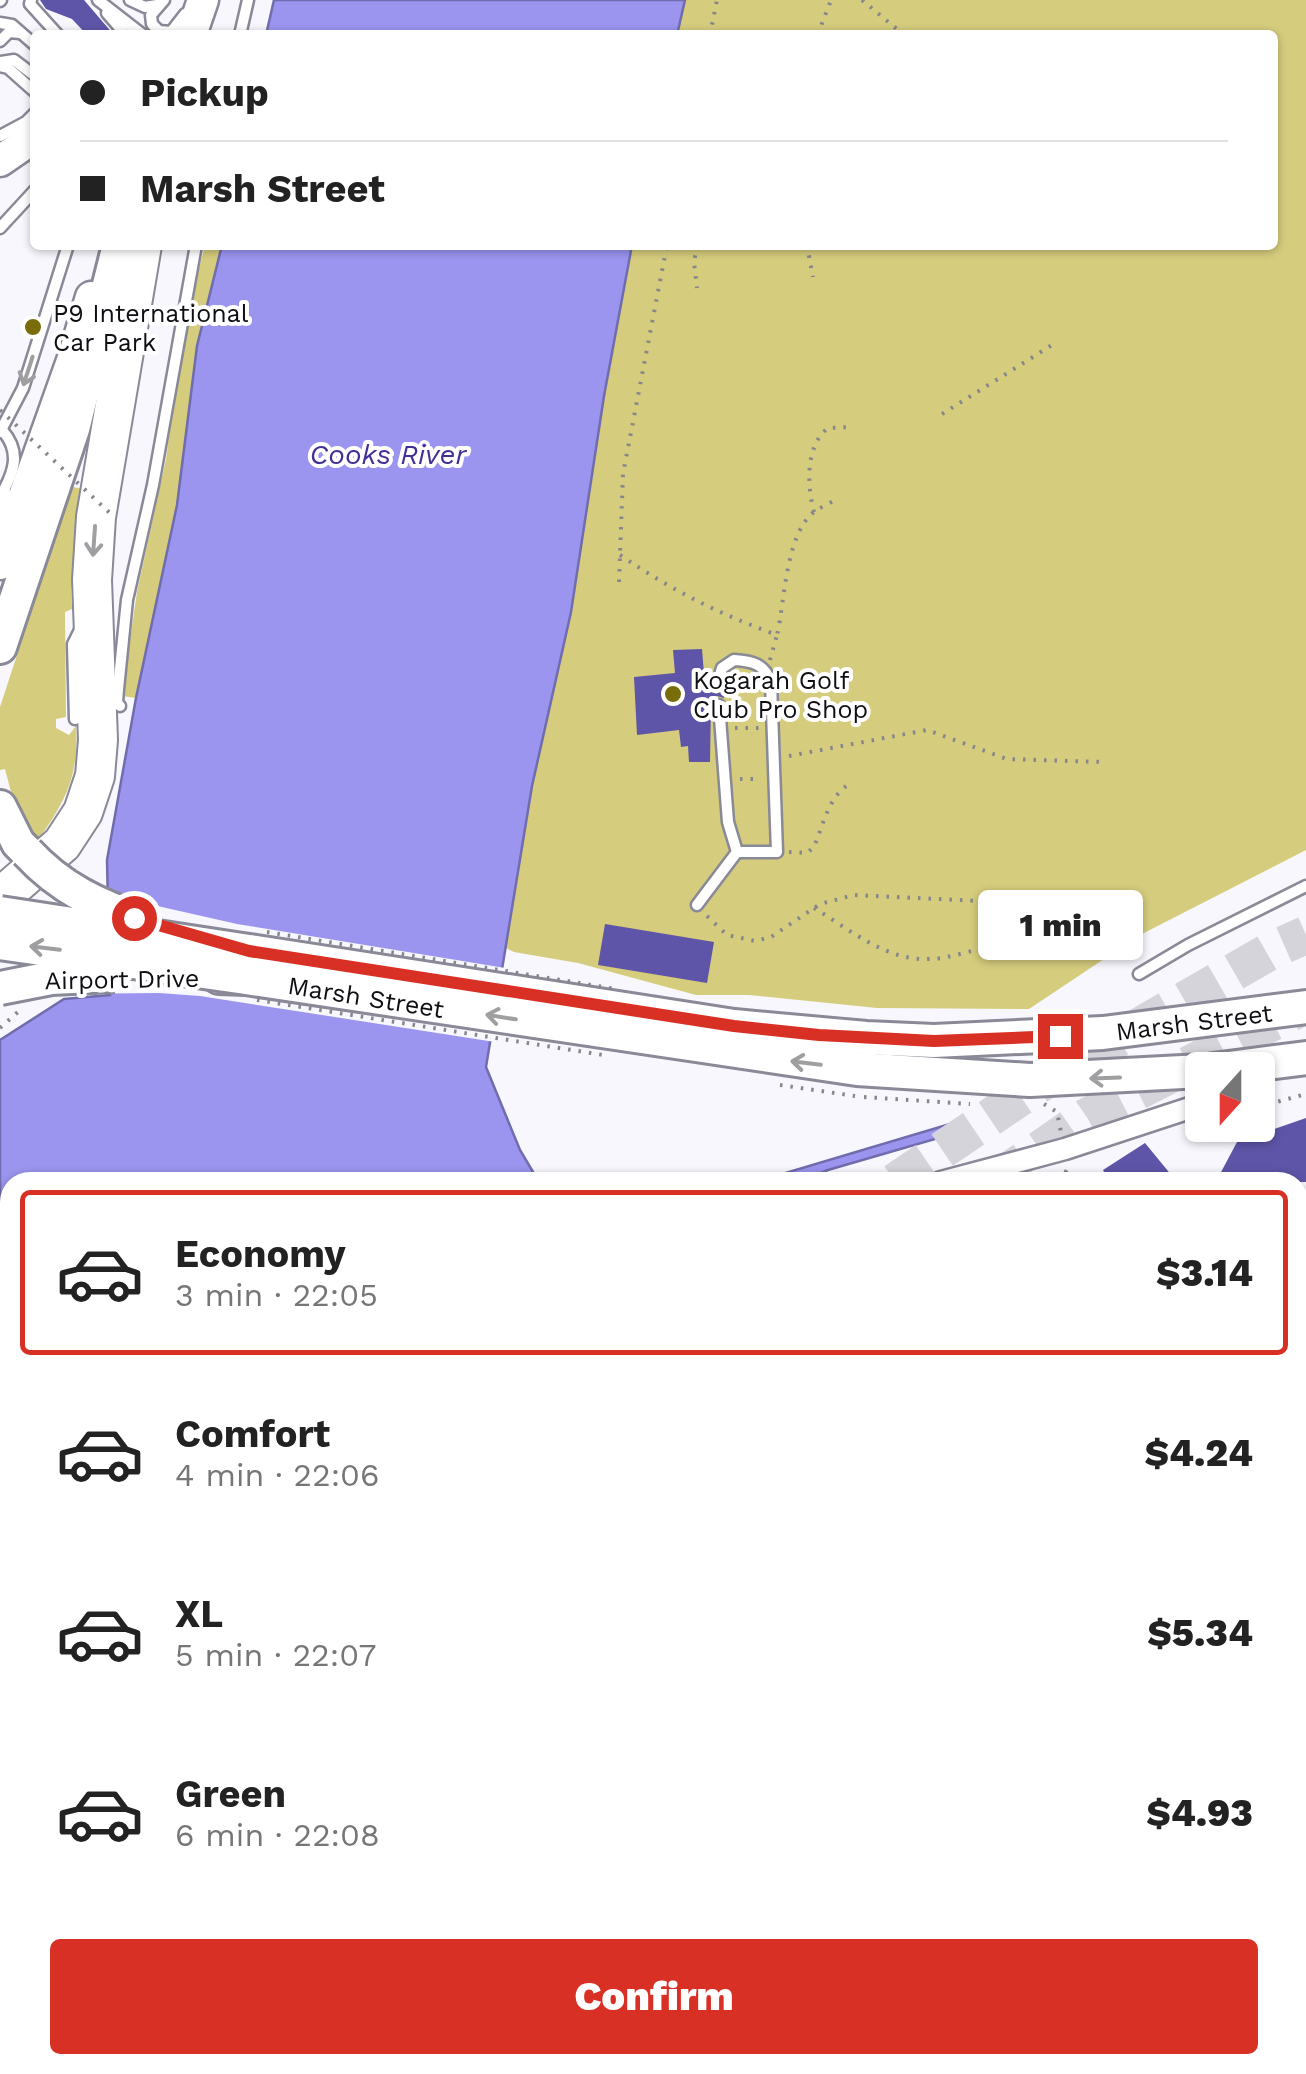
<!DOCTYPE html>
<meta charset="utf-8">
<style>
:root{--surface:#fff;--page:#f6f6f6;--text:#222;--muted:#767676;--line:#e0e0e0;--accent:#d93025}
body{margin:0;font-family:"Work Sans",sans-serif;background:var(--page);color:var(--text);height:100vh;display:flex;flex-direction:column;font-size:38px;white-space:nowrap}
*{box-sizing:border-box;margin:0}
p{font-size:32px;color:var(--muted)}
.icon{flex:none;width:55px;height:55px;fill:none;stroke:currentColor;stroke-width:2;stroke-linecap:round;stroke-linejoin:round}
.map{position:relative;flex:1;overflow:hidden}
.sheet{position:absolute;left:0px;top:1172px;width:1308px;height:902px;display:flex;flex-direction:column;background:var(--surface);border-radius:30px 30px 0 0;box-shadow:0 2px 8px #0004}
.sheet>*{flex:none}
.banner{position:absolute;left:30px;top:30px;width:1248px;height:220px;border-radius:10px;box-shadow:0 2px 8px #0004;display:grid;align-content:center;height:220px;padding:0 50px;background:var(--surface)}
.needle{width:65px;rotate:201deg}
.tools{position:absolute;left:1185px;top:1052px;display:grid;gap:20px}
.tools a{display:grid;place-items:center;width:90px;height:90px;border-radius:10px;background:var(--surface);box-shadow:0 2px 8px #0004;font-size:50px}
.end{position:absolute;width:45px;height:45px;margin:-22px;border:12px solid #d93025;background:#fff;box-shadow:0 0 0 5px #fff}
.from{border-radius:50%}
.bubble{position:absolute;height:70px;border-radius:10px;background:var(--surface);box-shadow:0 2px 8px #0004;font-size:32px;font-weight:800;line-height:70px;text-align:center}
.banner b{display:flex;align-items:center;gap:35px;height:95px;font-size:38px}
.banner b+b{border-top:2px solid var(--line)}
.banner i{width:25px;height:25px;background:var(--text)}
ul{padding:18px 0 0;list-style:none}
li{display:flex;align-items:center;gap:30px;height:165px;margin:0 20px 15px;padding:0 30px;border:5px solid transparent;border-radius:10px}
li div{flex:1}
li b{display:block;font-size:38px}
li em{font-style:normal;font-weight:800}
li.active{border-color:var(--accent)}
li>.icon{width:90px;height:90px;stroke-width:1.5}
.action{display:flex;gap:20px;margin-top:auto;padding:20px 50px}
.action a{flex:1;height:115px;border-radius:10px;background:var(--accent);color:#fff;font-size:40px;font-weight:800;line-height:115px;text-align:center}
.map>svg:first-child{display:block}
.green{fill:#d5cc7d}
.water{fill:#9b95ef;stroke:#716cad;stroke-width:2.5}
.pier{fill:#f7f7fd}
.building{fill:#5e55a8}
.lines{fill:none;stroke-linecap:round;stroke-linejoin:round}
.highway-tunnel{stroke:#d4d4da;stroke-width:38;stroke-dasharray:38 19;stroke-linecap:butt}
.lane-casing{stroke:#898997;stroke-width:15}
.street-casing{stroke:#898997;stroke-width:25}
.secondary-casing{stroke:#898997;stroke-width:35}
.primary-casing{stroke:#898997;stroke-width:38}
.highway-casing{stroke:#898997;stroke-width:42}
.path{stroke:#86868c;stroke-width:4;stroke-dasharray:2.5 8;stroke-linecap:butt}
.lane{stroke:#fff;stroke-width:10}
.street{stroke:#fff;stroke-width:20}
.secondary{stroke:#fff;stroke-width:30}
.primary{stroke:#fff;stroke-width:32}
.highway{stroke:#fff;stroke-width:38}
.primary-bridge-casing{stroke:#898997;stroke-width:38;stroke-linecap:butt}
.path-bridge{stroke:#86868c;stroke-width:4;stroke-dasharray:2.5 8;stroke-linecap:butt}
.primary-bridge{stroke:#fff;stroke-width:32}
.oneway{stroke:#9f9fa1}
.route{stroke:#d93025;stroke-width:12}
.poi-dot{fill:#786d0a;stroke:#fff;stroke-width:4}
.labels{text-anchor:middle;stroke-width:8;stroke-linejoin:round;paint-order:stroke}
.poi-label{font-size:25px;fill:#0e0e13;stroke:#fff;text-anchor:start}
.street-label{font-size:25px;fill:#0e0e13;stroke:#fff}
.water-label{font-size:28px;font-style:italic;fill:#442f96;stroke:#fff}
</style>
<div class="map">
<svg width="1306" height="2074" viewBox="0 0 1306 2074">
<rect width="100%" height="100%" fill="#f7f7fd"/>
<g class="green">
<path d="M685 0H1306V850L1140 935 1029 1009 877 1008 749 995H696L578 963 514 952 504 947 532 786 571 612 604 396 632 245H1272V35H677Z"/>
<path d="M205 245H222L197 346 177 505 136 698 122 696 137 592 166 459 183 331Z"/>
<path d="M72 487 86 489 71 590 72 609 65 612 66 717 56 719V728L69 735 76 726C79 776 66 801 37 841L11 792 5 769 0 770V707Z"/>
<path d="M10 1404V2065H825L831 2074H0V1413Z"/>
<path d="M1306 1440V2039L1298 2007V1442Z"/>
</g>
<g class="water">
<path d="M274 0H685L677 35H266Z"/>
<path d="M222 245H632L604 396 571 612 532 786 486 1067 520 1150 539 1182H10V1394L0 1402V1040L64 999 110 995 107 860 136 698 177 505 197 346Z"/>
<path d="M953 1123 956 1133 828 1170 799 1182H770L772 1177Z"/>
<path d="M1298 2007 1306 2039V2074H842L836 2065H1298Z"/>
</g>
<path class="pier" d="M131 900 237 924 505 968 495 1042 200 996 159 993 62 994 105 990Z"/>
<g class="building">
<path d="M40 0H84L114 35H87L72 19 46 9Z"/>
<path d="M702 649 705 686 716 694 724 690V698L717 696 711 702 710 762H689L688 746 681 747 679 730 637 735 634 677 675 673 673 650Z"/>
<path d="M605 924 714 942 707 983 598 965Z"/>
<path d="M1306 1118V1182H1237L1220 1174 1237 1142Z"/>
<path d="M1145 1143 1177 1182H1097L1105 1174 1103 1170Z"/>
</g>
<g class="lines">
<g class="highway-tunnel">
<path d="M895 1182 1041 1083 1274 949 1306 935"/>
<path d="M993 1182 1087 1117 1304 1006"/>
<path d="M0 1987 10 1976"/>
<path d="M12 2074 18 2065"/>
</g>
<g class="lane-casing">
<g id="lane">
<path d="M31 0 30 4 58 35"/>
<path d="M98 0 143 35"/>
<path d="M130 0 145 7 157 5"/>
<path d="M164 0 151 15 152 24 159 31 171 32 185 14"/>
<path d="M0 1 1 0"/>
<path d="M107 13 126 35"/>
<path d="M0 23 12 25 35 45"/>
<path d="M240 35 248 0"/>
<path d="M0 41 9 32 20 33"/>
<path d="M0 62 14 60 35 76"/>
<path d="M0 66 8 68 35 92"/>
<path d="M0 136 26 122 35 113"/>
<path d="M0 228 35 190"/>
<path d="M0 432 23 388 68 245"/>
<path d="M0 497C14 473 22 452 2 430"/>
<path d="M0 516 5 492"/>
<path d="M717 685 722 668 734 660C753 661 764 664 771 682L777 852H737"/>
<path d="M120 706 117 703 118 689 127 600 153 485 196 245"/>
<path d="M75 719 73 644 81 628"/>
<path d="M697 905 737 852 728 822 719 705"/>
<path d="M1139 974 1188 945 1306 886"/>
<path d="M158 2065 165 2074"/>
</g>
</g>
<g class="street-casing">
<g id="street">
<path d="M941 1182 1065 1149 1202 1104"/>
<path d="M1298 1411 1306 1409"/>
</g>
</g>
<g class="secondary-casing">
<g id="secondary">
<path d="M191 35 203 0"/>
<path d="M0 161 35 137"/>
<path d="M0 564 73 358 91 297"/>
</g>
</g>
<g class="primary-casing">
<g id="primary">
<path d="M0 647 73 429 119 245"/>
<path d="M0 807 18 843 27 852"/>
<path d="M249 951 734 1026 866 1038 934 1041 1103 1033 1306 1007"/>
<path d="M219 977 246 978 857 1069 1030 1080 1202 1071"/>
<path d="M1213 1070 1306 1058"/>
</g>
</g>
<g class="highway-casing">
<path id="highway" d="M0 898 62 844 83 812 95 776 98 740 92 580 96 517 142 245"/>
</g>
<g class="path">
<path d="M862 0 904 35"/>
<path d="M710 35 717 0"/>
<path d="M822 35 821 26 831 0"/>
<path d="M697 245 694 262 697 288"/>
<path d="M807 245 813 277"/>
<path d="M942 414 1052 345"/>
<path d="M814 512C807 486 805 446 828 428L851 427"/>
<path d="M620 555C675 592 715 612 777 635 785 602 785 535 814 512 820 507 829 504 835 500"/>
<path d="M619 582 623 474 667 245"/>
<path d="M770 660 777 635"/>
<path d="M735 728H761"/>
<path d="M789 756 927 730 1007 759 1103 762"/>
<path d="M740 779H760"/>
<path d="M789 852 807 853 814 847C822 828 829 796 848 785"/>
<path d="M814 908C849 929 886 961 929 959 946 959 966 952 983 948"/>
<path d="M707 916 727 935 755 941 771 937 820 904 854 895 1021 903"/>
<path d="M0 1028 19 1011"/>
<path d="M780 1085 855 1096"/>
<path d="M864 1097 970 1104"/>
<path d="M1044 1104 1057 1112 1061 1132"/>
<path d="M1258 1107 1306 1094"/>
<path d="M900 1182 923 1177"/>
<path d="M1061 1182 1068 1167"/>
<path d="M1298 1440 1306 1438"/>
<path d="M0 1451 10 1443"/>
<path d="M0 1561 10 1585"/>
<path d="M1 1564 10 1554"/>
<path d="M0 1607 10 1609"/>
<path d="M1298 1622 1306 1611"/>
<path d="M0 1630 10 1623"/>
<path d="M0 1769 10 1763"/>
<path d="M1298 1877 1306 1886"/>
<path d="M1298 1959 1306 1979"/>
<path d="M0 2012 2 2010 10 2017"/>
<path d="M58 2065 67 2074"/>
<path d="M536 2065 538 2074"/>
<path d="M723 2065 731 2074"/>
<path d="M815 2065 821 2074"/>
<path d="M233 2069 262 2065"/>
<path d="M270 2074 275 2065"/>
<path d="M713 2074 716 2065"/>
</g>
<use href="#lane" class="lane"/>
<use href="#street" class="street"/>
<use href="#secondary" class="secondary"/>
<use href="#primary" class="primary"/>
<use href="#highway" class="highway"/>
<g class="primary-bridge-casing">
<g id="primary-bridge">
<path d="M27 852C60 888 98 906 144 921"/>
<path d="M0 913 249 951"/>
<path d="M0 943 246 978"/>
<path d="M0 988 51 978 114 975"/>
</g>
</g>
<g class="path-bridge">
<path d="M0 410 113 516"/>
<path d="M267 932 616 989"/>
<path d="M257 1000 603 1055"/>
</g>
<use href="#primary-bridge" class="primary-bridge"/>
</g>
<defs><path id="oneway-shaft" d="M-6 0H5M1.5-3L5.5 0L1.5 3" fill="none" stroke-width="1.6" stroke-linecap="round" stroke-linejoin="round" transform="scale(2.5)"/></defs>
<g class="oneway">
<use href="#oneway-shaft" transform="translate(28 371) rotate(108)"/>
<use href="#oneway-shaft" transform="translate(94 541) rotate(94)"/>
<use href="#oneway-shaft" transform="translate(45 948) rotate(-173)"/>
<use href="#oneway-shaft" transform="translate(501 1017) rotate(-171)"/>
<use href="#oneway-shaft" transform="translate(806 1063) rotate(-173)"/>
<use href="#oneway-shaft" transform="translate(1105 1078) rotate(178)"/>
</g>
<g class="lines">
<path class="route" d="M134 918 249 951 734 1026 819 1035 934 1041 1060 1036"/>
</g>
<g class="poi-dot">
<circle cx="33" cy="327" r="10"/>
<circle cx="673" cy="694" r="10"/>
</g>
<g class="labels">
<g class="poi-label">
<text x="53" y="322">P9 International<tspan x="53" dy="29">Car Park</tspan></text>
<text x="693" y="689">Kogarah Golf<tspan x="693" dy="29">Club Pro Shop</tspan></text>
</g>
<g class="street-label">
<text transform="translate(122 979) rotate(-1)" y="9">Airport Drive</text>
<text transform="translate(366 997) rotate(9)" y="9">Marsh Street</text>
<text transform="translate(1194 1022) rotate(-7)" y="9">Marsh Street</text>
</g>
<g class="water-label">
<text x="388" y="464">Cooks River</text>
</g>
</g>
</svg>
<div class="tools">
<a><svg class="needle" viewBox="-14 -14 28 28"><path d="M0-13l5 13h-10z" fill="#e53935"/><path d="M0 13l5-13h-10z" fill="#767676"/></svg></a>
</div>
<i class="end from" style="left:134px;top:918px"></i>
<i class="end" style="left:1060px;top:1036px"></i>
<div class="bubble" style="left:978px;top:890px;width:165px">1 min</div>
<div class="banner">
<b><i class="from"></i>Pickup</b>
<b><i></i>Marsh Street</b>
</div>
<section class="sheet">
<ul>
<li class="active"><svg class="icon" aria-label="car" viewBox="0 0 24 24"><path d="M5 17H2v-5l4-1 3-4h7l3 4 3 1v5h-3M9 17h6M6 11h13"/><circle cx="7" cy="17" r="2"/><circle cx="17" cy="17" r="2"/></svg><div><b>Economy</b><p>3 min · 22:05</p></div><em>$3.14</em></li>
<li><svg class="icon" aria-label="car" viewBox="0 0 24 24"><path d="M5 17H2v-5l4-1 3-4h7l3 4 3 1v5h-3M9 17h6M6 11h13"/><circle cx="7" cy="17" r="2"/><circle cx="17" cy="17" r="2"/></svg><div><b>Comfort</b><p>4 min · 22:06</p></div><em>$4.24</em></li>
<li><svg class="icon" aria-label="car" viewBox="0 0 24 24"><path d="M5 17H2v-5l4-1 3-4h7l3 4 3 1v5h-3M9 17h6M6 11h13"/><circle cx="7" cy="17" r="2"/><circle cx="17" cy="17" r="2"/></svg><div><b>XL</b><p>5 min · 22:07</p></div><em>$5.34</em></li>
<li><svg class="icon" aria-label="car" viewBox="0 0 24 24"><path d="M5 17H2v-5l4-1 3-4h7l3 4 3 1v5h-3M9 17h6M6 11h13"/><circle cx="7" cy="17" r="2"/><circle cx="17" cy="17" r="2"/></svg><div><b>Green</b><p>6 min · 22:08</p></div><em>$4.93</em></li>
</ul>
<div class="action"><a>Confirm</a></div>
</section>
</div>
